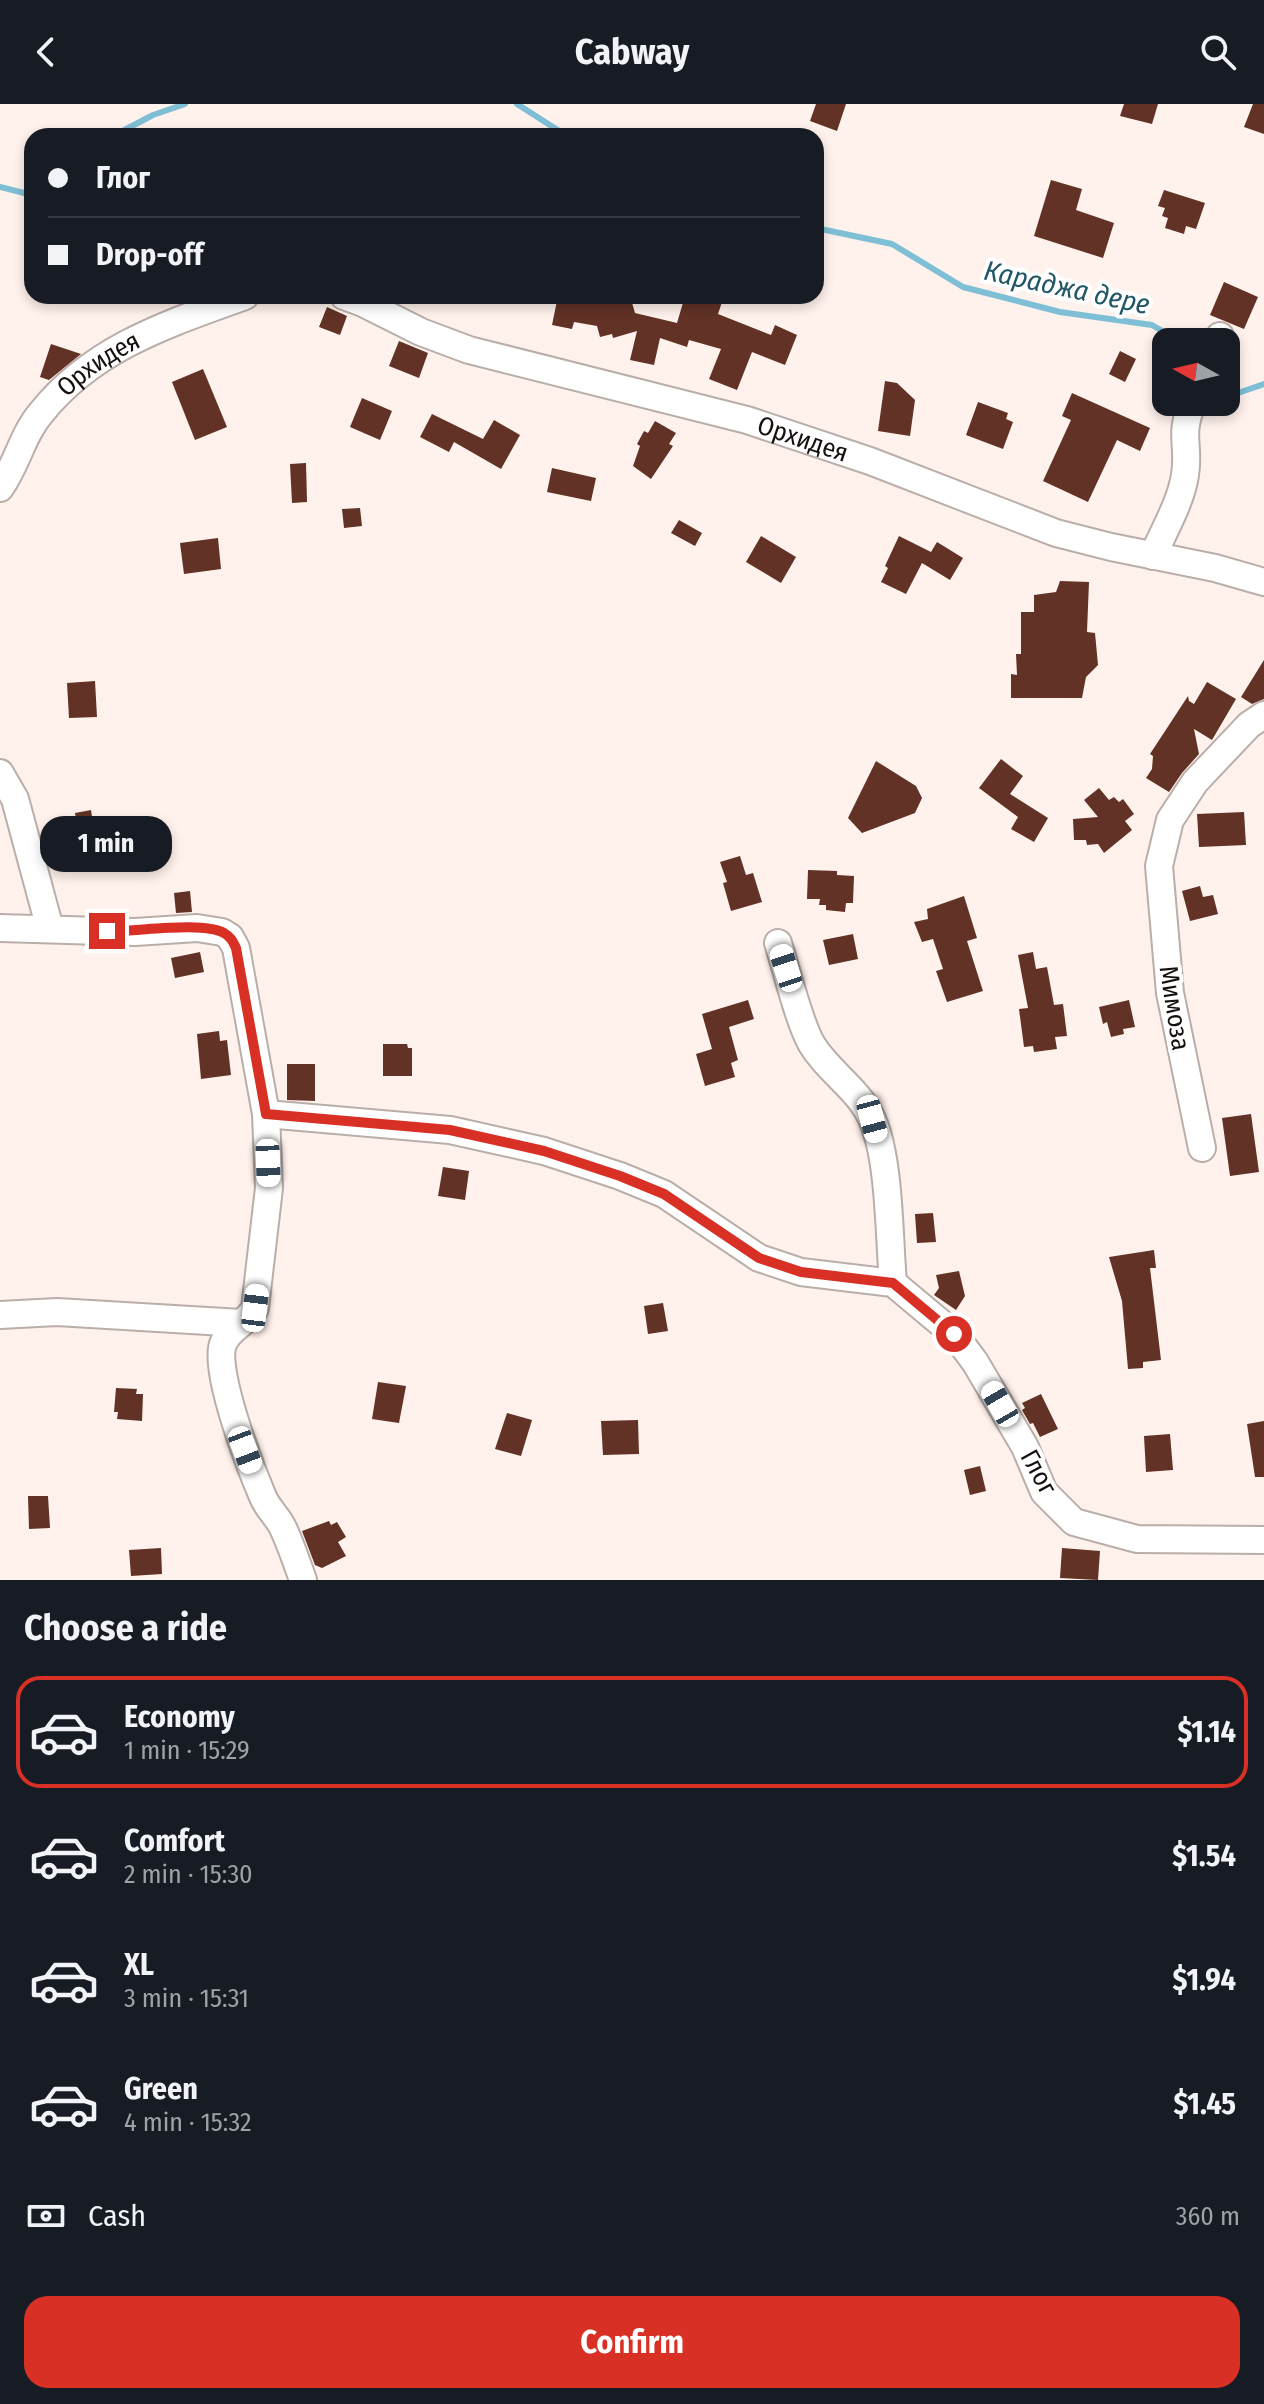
<!DOCTYPE html>
<meta charset="utf-8">
<style>
:root{--surface:#171b24;--page:#20242c;--text:#f1f3f6;--muted:#9ea1a6;--line:#363941;--accent:#d93025}
body{margin:0;font-family:"Fira Sans Condensed",sans-serif;background:var(--page);color:var(--text);height:100vh;display:flex;flex-direction:column;font-size:30px;white-space:nowrap}
*{box-sizing:border-box;margin:0}
p{font-size:26px;color:var(--muted)}
.icon{flex:none;width:44px;height:44px;fill:none;stroke:currentColor;stroke-width:2;stroke-linecap:round;stroke-linejoin:round}
.map{position:relative;height:1476px;overflow:hidden}
.sheet{display:flex;flex-direction:column;background:var(--surface);flex:1}
.sheet>*{flex:none}
.top-card{position:absolute;left:24px;top:24px;width:800px;height:176px;border-radius:24px;box-shadow:0 4px 12px #0003;display:grid;align-content:center;height:176px;padding:0 24px;background:var(--surface)}
.needle{width:52px;rotate:278deg}
.buttons{position:absolute;left:1152px;top:224px;display:grid;gap:16px}
.buttons a{display:grid;place-items:center;width:88px;height:88px;border-radius:16px;background:var(--surface);box-shadow:0 4px 12px #0003;font-size:40px}
.end{position:absolute;width:36px;height:36px;margin:-18px;border:10px solid #d93025;background:#fff;box-shadow:0 0 0 4px #fff}
.from{border-radius:50%}
.bubble{position:absolute;height:56px;border-radius:24px;background:var(--surface);box-shadow:0 4px 12px #0003;font-size:26px;font-weight:700;line-height:56px;text-align:center}
.car{position:absolute;width:24px;height:48px;margin:-24px -12px;border-radius:10px;box-shadow:0 0 6px 2px #0007;background:linear-gradient(#fff 24%,#345 0 40%,#fff 0 76%,#345 0 86%,#fff 0)}
.top-card b{display:flex;align-items:center;gap:28px;height:76px;font-size:30px}
.top-card b+b{border-top:2px solid var(--line)}
.top-card i{width:20px;height:20px;background:var(--text)}
ul{padding:0;list-style:none}
li{display:flex;align-items:center;gap:24px;height:112px;margin:0 16px 12px;padding:0 8px;border:4px solid transparent;border-radius:24px}
li div{flex:1}
li b{display:block;font-size:30px}
li em{font-style:normal;font-weight:700}
li.on{border-color:var(--accent)}
li>.icon{width:72px;height:72px;stroke-width:1.5}
h2{padding:0 24px;font-size:36px;line-height:96px}
.pay{display:flex;align-items:center;gap:20px;height:88px;padding:0 24px;font-size:30px}
.pay p{margin-inline-start:auto}
.button{display:flex;gap:16px;margin-top:auto;padding:16px 24px}
.button a{flex:1;height:92px;border-radius:24px;background:var(--accent);color:#fff;font-size:32px;font-weight:700;line-height:92px;text-align:center}
header{display:flex;justify-content:space-between;align-items:center;height:104px;padding:0 24px;background:var(--surface);font-size:36px;font-weight:700}
.map>svg:first-child{display:block}
.lines{fill:none;stroke-linecap:round;stroke-linejoin:round}
.stream{stroke:#7fbfd5;stroke-width:6}
.building{fill:#613225}
.minor-casing{stroke:#baaea8;stroke-width:30}
.minor{stroke:#fff;stroke-width:26}
.route{stroke:#d93025;stroke-width:10}
.labels{text-anchor:middle;stroke-width:8;stroke-linejoin:round;paint-order:stroke}
.street-label{font-size:26px;fill:#16110f;stroke:#fff}
.water-label{font-size:28px;font-style:italic;fill:#215666;stroke:#fff}
</style>
<header><svg class="icon" aria-label="back" viewBox="0 0 24 24"><path d="M15 5l-7 7 7 7"/></svg>Cabway<svg class="icon" aria-label="search" viewBox="0 0 24 24"><circle cx="10" cy="10" r="6"/><path d="M15 15l6 6"/></svg></header>
<div class="map">
<svg width="1264" height="1476" viewBox="0 0 1264 1476">
<rect width="100%" height="100%" fill="#fff2ec"/>
<g class="lines">
<g class="stream">
<path d="M517 0 567 32"/>
<path d="M113 32 153 11 185 0"/>
<path d="M0 83 32 91"/>
<path d="M816 124 892 140 963 183 1060 208 1152 221 1171 232 1174 238"/>
<path d="M1226 286 1235 290 1264 280"/>
</g>
</g>
<g class="building">
<path d="M816 0H846L837 27 810 17Z"/>
<path d="M1124 0H1158L1152 20 1120 12Z"/>
<path d="M1253 0H1264V30L1244 23Z"/>
<path d="M1051 76 1082 85 1076 106 1114 119 1103 154 1034 132Z"/>
<path d="M1164 86 1205 99 1196 125 1186 122 1184 130 1165 124 1168 114 1162 112 1165 104 1158 102Z"/>
<path d="M1224 178 1258 193 1244 225 1210 211Z"/>
<path d="M558 192H630L635 209 677 219 685 192H704L722 198 718 210 771 231 775 221 797 231 785 261 752 248 737 286 709 275 721 245 689 236 687 243 660 234 654 261 630 256 637 227 613 234 612 230 600 233 597 222 574 218 572 225 552 221Z"/>
<path d="M327 203 347 212 340 231 319 223Z"/>
<path d="M399 237 428 249 419 274 389 262Z"/>
<path d="M51 240 81 250 49 276 40 273Z"/>
<path d="M1120 247 1136 255 1125 278 1109 270Z"/>
<path d="M203 265 227 323 195 336 172 278Z"/>
<path d="M885 277 897 279 915 296 910 332 878 327Z"/>
<path d="M1072 289 1150 324 1140 347 1117 336 1088 398 1043 377 1071 316 1062 312Z"/>
<path d="M362 294 392 307 380 336 350 323Z"/>
<path d="M978 298 1008 309 1006 315 1013 318 1003 345 966 331Z"/>
<path d="M432 310 483 335 494 316 520 331 501 365 454 338 449 348 420 333Z"/>
<path d="M655 317 676 329 669 340 673 342 651 375 633 362 640 342 637 340 644 327 648 329Z"/>
<path d="M306 359 307 398 292 399 290 360Z"/>
<path d="M552 364 596 374 591 397 547 388Z"/>
<path d="M360 404 362 422 344 424 342 405Z"/>
<path d="M679 416 702 429 695 442 671 429Z"/>
<path d="M761 432 796 453 781 479 746 458Z"/>
<path d="M899 432 931 448 937 438 963 454 950 476 922 459 906 490 881 478 888 464 885 462Z"/>
<path d="M218 434 221 465 184 470 180 439Z"/>
<path d="M1060 477 1089 478 1087 528 1095 529 1098 561 1086 573 1082 594H1011V570L1017 571 1016 550H1021V508H1034V491L1056 488Z"/>
<path d="M1264 556V595L1252 600 1241 593Z"/>
<path d="M95 577 97 613 69 614 67 579Z"/>
<path d="M1207 578 1236 595 1212 636 1194 625 1199 650 1182 669 1169 688 1146 674 1152 665 1153 652 1150 650 1188 592 1189 597 1194 600Z"/>
<path d="M1001 655 1023 672 1010 690 1048 714 1034 738 1011 725 1018 713 979 684Z"/>
<path d="M876 657 916 682 922 694 915 709 862 729 848 714Z"/>
<path d="M1099 684 1109 696 1114 693 1119 698 1123 695 1134 710 1125 717 1132 726 1104 749 1098 740 1087 741 1086 736H1074L1073 715 1098 713 1084 696Z"/>
<path d="M91 706 98 751 75 754 71 729 78 728 75 709Z"/>
<path d="M1244 708 1246 741 1199 743 1197 710Z"/>
<path d="M740 752 746 771 753 769 762 798 731 807 723 779 727 778 720 758Z"/>
<path d="M808 766 837 767V771L854 772 853 799H846L845 808 826 806V801H819L820 795H807Z"/>
<path d="M1200 782 1203 793 1213 791 1218 810 1190 817 1182 787Z"/>
<path d="M190 787 192 808 176 809 174 789Z"/>
<path d="M964 792 977 834 967 837 983 887 947 898 936 867 943 865 933 835 922 838 914 818 928 815 927 805Z"/>
<path d="M853 830 858 855 829 861 823 836Z"/>
<path d="M200 848 204 868 175 874 171 854Z"/>
<path d="M1033 848 1036 865 1047 863 1054 901 1063 900 1067 932 1055 933 1057 945 1034 948 1033 942 1024 943 1019 905 1028 904 1018 851Z"/>
<path d="M748 896 754 915 729 923 738 956 731 959 735 973 705 982 696 950 712 945 702 910Z"/>
<path d="M1129 896 1135 923 1123 925 1124 930 1111 933 1107 918 1103 920 1099 903Z"/>
<path d="M219 927 220 937 227 936 231 971 201 975 197 930Z"/>
<path d="M383 940H407L408 944H412V972H383Z"/>
<path d="M287 960H315V997L287 996Z"/>
<path d="M1251 1010 1259 1068 1230 1072 1222 1014Z"/>
<path d="M443 1063 469 1067 465 1096 438 1092Z"/>
<path d="M933 1109 936 1138 917 1139 915 1110Z"/>
<path d="M1154 1146 1156 1164H1150L1161 1256 1143 1258V1264L1128 1265 1122 1197 1109 1153Z"/>
<path d="M959 1167 965 1192 956 1206 934 1191 939 1184 936 1171Z"/>
<path d="M663 1199 668 1227 648 1230 644 1202Z"/>
<path d="M378 1278 406 1282 399 1319 372 1315Z"/>
<path d="M116 1284 137 1285 136 1290H143L142 1317 117 1315 118 1308H114Z"/>
<path d="M1041 1290 1058 1325 1040 1333 1033 1319 1030 1320 1022 1306 1025 1304 1022 1299Z"/>
<path d="M507 1309 532 1316 521 1352 495 1345Z"/>
<path d="M638 1316 639 1350 603 1351 601 1317Z"/>
<path d="M1264 1317V1373H1255L1247 1320Z"/>
<path d="M1170 1330 1173 1366 1146 1368 1144 1332Z"/>
<path d="M980 1362 986 1387 970 1391 964 1366Z"/>
<path d="M28 1392H48L50 1424 29 1425Z"/>
<path d="M329 1417 331 1421 337 1418 346 1433 338 1438 346 1452 322 1464 315 1461 302 1427Z"/>
<path d="M161 1444 162 1470 131 1472 129 1446Z"/>
<path d="M1062 1444 1100 1447 1098 1476 1060 1474Z"/>
</g>
<g class="lines">
<g class="minor-casing">
<g id="minor">
<path id="s1" d="M344 192 363 199 421 228 469 246 747 316 870 357 1056 429 1111 443 1215 464 1264 478"/>
<path d="M1218 238 1220 232"/>
<path id="s2" d="M0 384C17 361 22 331 41 309 94 243 168 220 245 192"/>
<path d="M1153 452C1164 426 1181 398 1185 371 1190 340 1178 332 1193 298"/>
<path d="M0 669 15 695 50 825"/>
<path d="M0 824 135 828 197 824 222 828 230 833 236 844 266 1010 269 1084 255 1204C247 1219 229 1224 223 1240 213 1267 251 1365 263 1393 268 1405 278 1413 283 1424 291 1441 297 1459 303 1476"/>
<path d="M778 839C787 867 798 915 811 939 827 967 858 984 872 1015 890 1055 889 1133 893 1179"/>
<path d="M266 1010 450 1026 544 1047 620 1072 664 1090 759 1154 801 1168 893 1179 954 1230 975 1258 1025 1343 1044 1388 1074 1418 1137 1435 1264 1436"/>
<path d="M1202 1044 1170 889 1159 762 1170 716 1195 678 1249 621 1264 611"/>
<path d="M0 1211 57 1208 241 1219"/>
</g>
</g>
<use href="#minor" class="minor"/>
</g>
<g class="lines">
<path class="route" d="M107 827C136 828 201 817 224 829 231 833 233 838 236 844L266 1010 450 1026 544 1047 620 1072 664 1090 759 1154 801 1168 893 1179 954 1230"/>
</g>
<g class="labels">
<g class="street-label">
<text dy="9" stroke="none"><textPath href="#s2" startOffset="162">Орхидея</textPath></text>
<text dy="9" stroke="none"><textPath href="#s1" startOffset="482">Орхидея</textPath></text>
<text transform="translate(1175 904) rotate(81)" y="9">Мимоза</text>
<text transform="translate(1039 1368) rotate(61)" y="9">Глог</text>
</g>
<g class="water-label">
<text transform="translate(1067 183) rotate(12)" y="10">Караджа дере</text>
</g>
</g>
</svg>
<div class="buttons">
<a><svg class="needle" viewBox="-14 -14 28 28"><path d="M0-13l5 13h-10z" fill="#e53935"/><path d="M0 13l5-13h-10z" fill="#9ea1a6"/></svg></a>
</div>
<i class="end from" style="left:954px;top:1230px"></i>
<i class="end" style="left:107px;top:827px"></i>
<div class="bubble" style="left:40px;top:712px;width:132px">1 min</div>
<i class="car" style="left:786px;top:864px;rotate:342deg"></i>
<i class="car" style="left:872px;top:1015px;rotate:165deg"></i>
<i class="car" style="left:268px;top:1059px;rotate:178deg"></i>
<i class="car" style="left:255px;top:1204px;rotate:7deg"></i>
<i class="car" style="left:1000px;top:1300px;rotate:330deg"></i>
<i class="car" style="left:245px;top:1346px;rotate:159deg"></i>
<div class="top-card">
<b><i class="from"></i>Глог</b>
<b><i></i>Drop-off</b>
</div>
</div>
<section class="sheet">
<h2>Choose a ride</h2>
<ul>
<li class="on"><svg class="icon" aria-label="car" viewBox="0 0 24 24"><path d="M5 17H2v-5l4-1 3-4h7l3 4 3 1v5h-3M9 17h6M6 11h13"/><circle cx="7" cy="17" r="2"/><circle cx="17" cy="17" r="2"/></svg><div><b>Economy</b><p>1 min · 15:29</p></div><em>$1.14</em></li>
<li><svg class="icon" aria-label="car" viewBox="0 0 24 24"><path d="M5 17H2v-5l4-1 3-4h7l3 4 3 1v5h-3M9 17h6M6 11h13"/><circle cx="7" cy="17" r="2"/><circle cx="17" cy="17" r="2"/></svg><div><b>Comfort</b><p>2 min · 15:30</p></div><em>$1.54</em></li>
<li><svg class="icon" aria-label="car" viewBox="0 0 24 24"><path d="M5 17H2v-5l4-1 3-4h7l3 4 3 1v5h-3M9 17h6M6 11h13"/><circle cx="7" cy="17" r="2"/><circle cx="17" cy="17" r="2"/></svg><div><b>XL</b><p>3 min · 15:31</p></div><em>$1.94</em></li>
<li><svg class="icon" aria-label="car" viewBox="0 0 24 24"><path d="M5 17H2v-5l4-1 3-4h7l3 4 3 1v5h-3M9 17h6M6 11h13"/><circle cx="7" cy="17" r="2"/><circle cx="17" cy="17" r="2"/></svg><div><b>Green</b><p>4 min · 15:32</p></div><em>$1.45</em></li>
</ul>
<div class="pay"><svg class="icon" aria-label="cash" viewBox="0 0 24 24"><path d="M3 7h18v10H3z"/><circle cx="12" cy="12" r="2"/></svg>Cash<p>360 m</p></div>
<div class="button"><a>Confirm</a></div>
</section>
